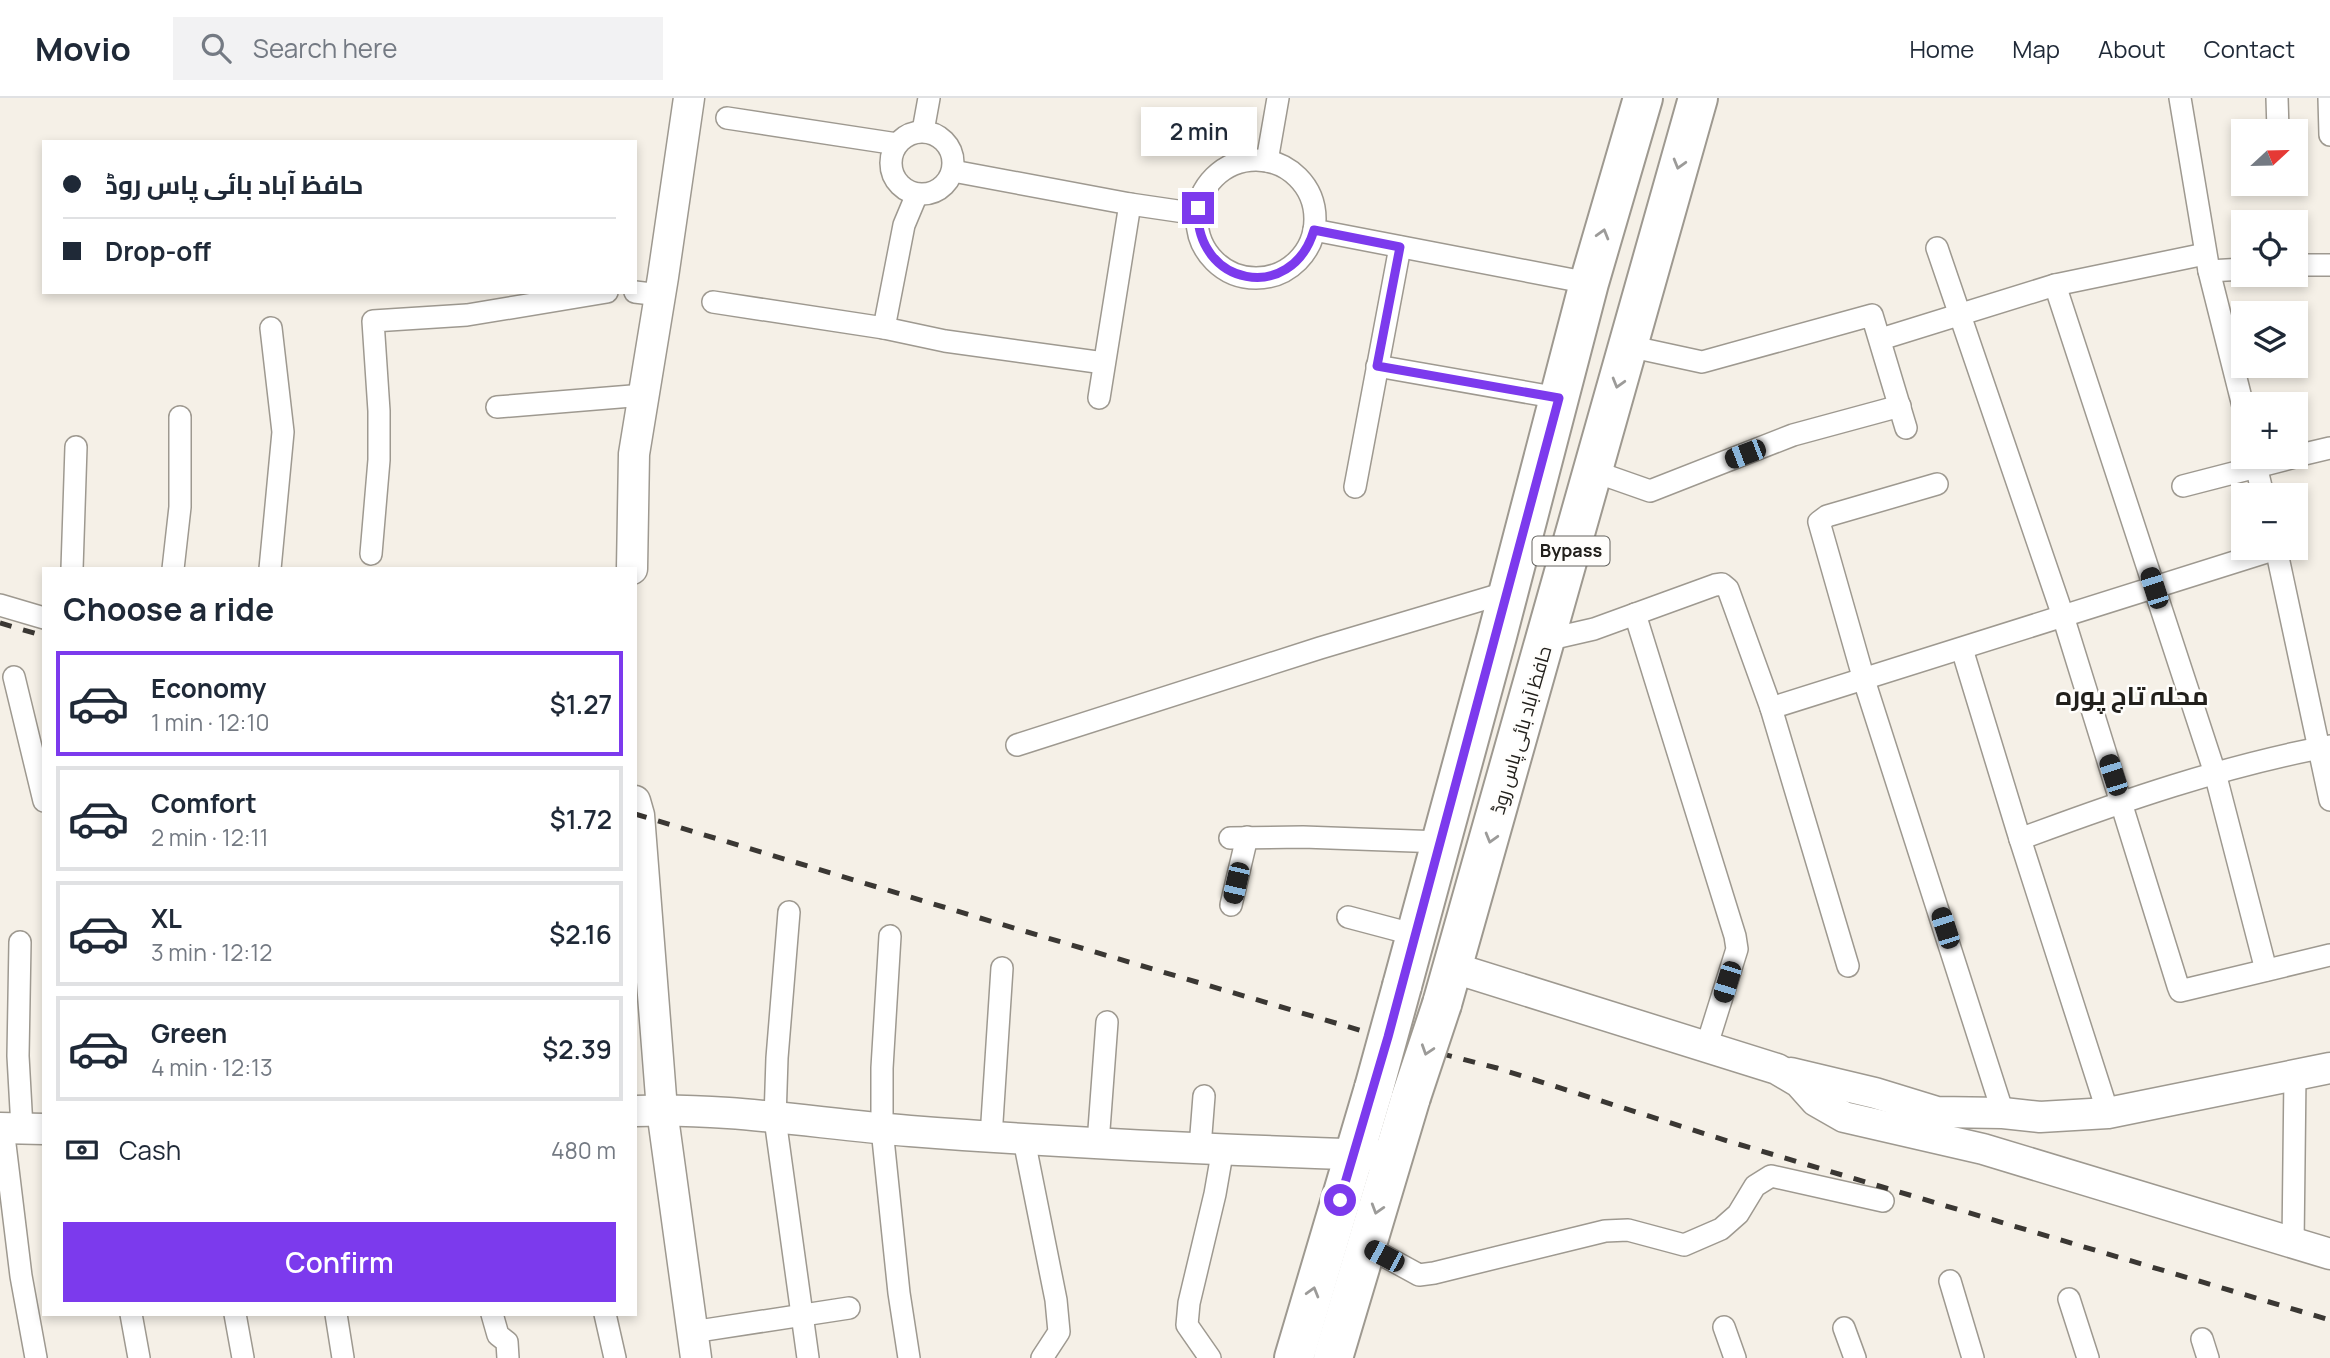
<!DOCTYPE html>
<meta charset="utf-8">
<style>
:root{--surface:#fff;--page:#f2f2f3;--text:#1f2937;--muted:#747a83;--line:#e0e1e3;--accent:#7c3aed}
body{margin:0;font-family:Manrope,Cairo,sans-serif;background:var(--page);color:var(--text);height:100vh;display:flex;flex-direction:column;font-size:26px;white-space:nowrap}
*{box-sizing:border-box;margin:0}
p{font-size:23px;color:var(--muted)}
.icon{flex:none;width:38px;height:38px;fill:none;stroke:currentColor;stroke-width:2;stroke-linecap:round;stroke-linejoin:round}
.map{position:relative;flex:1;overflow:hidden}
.side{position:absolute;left:42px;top:469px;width:595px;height:749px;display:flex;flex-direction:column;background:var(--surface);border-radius:0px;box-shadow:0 4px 10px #0003}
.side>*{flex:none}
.top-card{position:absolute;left:42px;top:42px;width:595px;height:154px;border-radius:0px;box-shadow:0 4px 10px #0003;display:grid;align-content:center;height:154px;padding:0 21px;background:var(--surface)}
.needle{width:46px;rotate:68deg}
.tools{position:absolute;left:2231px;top:21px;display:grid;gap:14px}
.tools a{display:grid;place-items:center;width:77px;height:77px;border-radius:0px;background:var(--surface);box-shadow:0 4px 10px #0003;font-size:35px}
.end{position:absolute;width:32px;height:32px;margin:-16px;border:9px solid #7c3aed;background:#fff;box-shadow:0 0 0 4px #fff}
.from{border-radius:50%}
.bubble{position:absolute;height:49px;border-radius:0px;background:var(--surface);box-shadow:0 4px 10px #0003;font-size:23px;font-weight:600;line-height:49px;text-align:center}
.car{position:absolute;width:21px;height:42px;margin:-21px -10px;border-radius:9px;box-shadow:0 0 5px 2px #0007;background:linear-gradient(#222 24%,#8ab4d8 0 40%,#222 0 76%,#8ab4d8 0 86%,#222 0)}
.top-card b{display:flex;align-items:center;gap:24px;height:66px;font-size:26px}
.top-card b+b{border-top:2px solid var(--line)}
.top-card i{width:18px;height:18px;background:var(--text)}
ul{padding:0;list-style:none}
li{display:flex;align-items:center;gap:21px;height:105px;margin:0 14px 10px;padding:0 7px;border:4px solid var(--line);border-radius:0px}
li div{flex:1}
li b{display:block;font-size:26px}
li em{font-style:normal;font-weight:600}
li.selected{border-color:var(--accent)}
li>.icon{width:63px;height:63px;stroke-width:1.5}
h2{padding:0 21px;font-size:32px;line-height:84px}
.pay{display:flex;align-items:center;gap:18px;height:77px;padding:0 21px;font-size:26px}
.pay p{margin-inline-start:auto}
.primary-button{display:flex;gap:14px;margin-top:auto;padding:14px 21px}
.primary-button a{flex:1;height:80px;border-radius:0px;background:var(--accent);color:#fff;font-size:28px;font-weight:600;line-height:80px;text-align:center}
header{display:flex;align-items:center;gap:42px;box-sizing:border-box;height:98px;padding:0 35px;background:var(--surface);border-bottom:2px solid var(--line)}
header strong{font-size:33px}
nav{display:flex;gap:38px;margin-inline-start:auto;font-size:24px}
.search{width:490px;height:63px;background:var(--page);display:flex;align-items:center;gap:18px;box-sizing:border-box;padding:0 24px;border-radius:0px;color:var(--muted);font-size:26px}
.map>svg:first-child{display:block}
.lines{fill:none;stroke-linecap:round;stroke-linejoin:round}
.street-casing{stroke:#9e9990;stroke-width:24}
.secondary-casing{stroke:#9e9990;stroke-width:33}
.highway-casing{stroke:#9e9990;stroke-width:42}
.street{stroke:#fff;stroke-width:21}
.secondary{stroke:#fff;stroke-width:30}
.highway{stroke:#fff;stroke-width:38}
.rail{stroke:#3a3733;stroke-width:5;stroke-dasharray:12 12;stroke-linecap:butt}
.highway-bridge-casing{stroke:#9e9990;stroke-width:42;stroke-linecap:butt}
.highway-bridge{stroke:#fff;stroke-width:38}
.oneway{stroke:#9c9b99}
.route{stroke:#7c3aed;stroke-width:9}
.labels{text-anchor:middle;stroke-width:5;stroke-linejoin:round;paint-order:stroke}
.shield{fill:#fffefc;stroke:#64635f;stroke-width:2}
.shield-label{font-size:18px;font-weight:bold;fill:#22201c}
.street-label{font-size:19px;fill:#22201c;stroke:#fffefc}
.district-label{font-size:26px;font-weight:bold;fill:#22201c;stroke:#fffefc}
</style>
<header>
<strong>Movio</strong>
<div class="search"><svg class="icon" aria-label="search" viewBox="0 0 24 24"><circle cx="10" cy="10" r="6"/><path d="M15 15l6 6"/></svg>Search here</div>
<nav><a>Home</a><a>Map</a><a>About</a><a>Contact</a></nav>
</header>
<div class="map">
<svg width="2330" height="1260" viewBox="0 0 2330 1260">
<rect width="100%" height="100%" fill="#f5f0e7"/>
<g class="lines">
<g class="street-casing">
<g id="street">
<path d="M2180 0 2209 173 2244 312"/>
<path d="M2277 0 2278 33"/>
<path d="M2329 0 2330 37"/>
<path d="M727 20 897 46"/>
<path d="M923 33 929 0"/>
<circle cx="922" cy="65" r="31"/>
<circle cx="1256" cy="121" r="59"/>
<path d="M1267 63 1278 0"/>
<path d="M953 73 1130 106 1198 116"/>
<path d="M1314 132 1589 185"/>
<path d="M1937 150 2063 518 2178 888 2180 893 2330 857"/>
<path d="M2296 167H2330"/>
<path d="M2209 173 2244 171"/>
<path d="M2055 187 2215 675 2266 872"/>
<path d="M635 194 660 197"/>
<path d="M713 204 884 230 945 243 1104 265"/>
<path d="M884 230 904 127 917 96"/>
<path d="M1881 241 2055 187 2205 156"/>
<path d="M1628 248 1702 264 1872 217 1906 330"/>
<path d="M1377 268 1559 300"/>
<path d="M1099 300 1130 106"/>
<path d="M497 309 644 297"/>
<path d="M2296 358 2330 350"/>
<path d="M2254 359 2263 397"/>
<path d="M1593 373 1650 393 1793 337 1900 308"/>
<path d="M1937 386 1827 418 1819 424 1864 582 2003 1015"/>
<path d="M2183 388 2295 359"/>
<path d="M1355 389 1400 149"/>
<path d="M2276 450 2330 702"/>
<path d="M371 456 379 362V313L373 223 467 217 607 194"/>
<path d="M72 471 76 349"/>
<path d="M173 471 180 409V319"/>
<path d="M270 471 283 334 271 230"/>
<path d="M0 507 44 520"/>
<path d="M1635 516 1735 838 1737 851 1706 950"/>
<path d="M1546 542 1594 531 1715 487 1722 486 1728 491 1771 610 1848 868"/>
<path d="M1962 551 2020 741 2108 1015"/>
<path d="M14 579 44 703"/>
<path d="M1771 610 2276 451"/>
<path d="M1017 647 1320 550 1508 494"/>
<path d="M1230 740 1303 739 1441 744"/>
<path d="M2020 741C2122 703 2223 668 2330 648"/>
<path d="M1231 807 1247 739"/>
<path d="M789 814 777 960 775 1021 808 1260"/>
<path d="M1348 819 1416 837"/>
<path d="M890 838 882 970V1031L899 1195 909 1260"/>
<path d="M20 844 18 958 22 1030"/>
<path d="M3 1030 21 1178 36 1260"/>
<path d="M991 1039 1002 870"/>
<path d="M1024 1042 1056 1202 1059 1234 1042 1260"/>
<path d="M1098 1045 1107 924"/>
<path d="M1200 1049 1204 998"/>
<path d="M2293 1146 2295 977"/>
<path d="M1366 1148 1419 1177 1434 1175 1605 1133 1628 1132 1684 1147 1721 1131 1738 1116 1755 1088 1771 1078 1883 1103"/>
<path d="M1950 1183 1973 1260"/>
<path d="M2069 1201 2088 1260"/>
<path d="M131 1216 139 1260"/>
<path d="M235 1216 243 1260"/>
<path d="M336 1216 343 1260"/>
<path d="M492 1216 498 1237 507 1244 508 1260"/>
<path d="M605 1216 615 1260"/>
<path d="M1724 1229 1735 1260"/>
<path d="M1844 1230 1855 1260"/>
<path d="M692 1234 849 1210"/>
<path d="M2202 1241 2208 1260"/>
<path d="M1210 1260 1187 1227 1189 1205 1215 1096 1223 1050"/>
</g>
</g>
<g class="secondary-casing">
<g id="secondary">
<path d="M632 471 634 356 663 179 689 0"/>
<path d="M635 703 639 717 662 1012 696 1260"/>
<path d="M1454 870 1777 971 1799 984 1816 1003 1844 1019 1983 1051 2330 1156"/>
<path d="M1791 975 1875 995 1937 1014 2003 1015 2040 1019 2108 1015 2330 970"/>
<path d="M635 1013C726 1009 819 1026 910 1033 1065 1045 1220 1052 1375 1057"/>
<path d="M0 1030 44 1031"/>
</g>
</g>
<g class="highway-casing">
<g id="highway">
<path d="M1402 888 1497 538 1589 185 1643 0"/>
<path d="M1442 906 1698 0"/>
<path d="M1294 1260 1374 990"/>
<path d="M1333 1260 1411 999"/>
</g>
</g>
<use href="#street" class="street"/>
<use href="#secondary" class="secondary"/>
<use href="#highway" class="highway"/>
<g class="rail">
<path d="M0 525 44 538"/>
<path d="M635 716 980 820 1427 952 1497 970 1731 1044 2330 1222"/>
</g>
<g class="highway-bridge-casing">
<g id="highway-bridge">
<path d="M1374 990 1402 888"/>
<path d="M1411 999 1442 906"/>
</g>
</g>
<use href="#highway-bridge" class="highway-bridge"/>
</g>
<defs><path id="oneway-chevron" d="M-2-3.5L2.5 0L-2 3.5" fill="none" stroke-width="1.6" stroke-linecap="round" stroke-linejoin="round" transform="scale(1.75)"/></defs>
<g class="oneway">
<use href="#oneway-chevron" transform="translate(1679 66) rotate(106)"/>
<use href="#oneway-chevron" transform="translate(1603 136) rotate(-74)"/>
<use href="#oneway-chevron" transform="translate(1618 285) rotate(106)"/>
<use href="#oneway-chevron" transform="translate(1491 740) rotate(106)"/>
<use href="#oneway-chevron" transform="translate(1427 952) rotate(108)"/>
<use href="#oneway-chevron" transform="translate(1377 1111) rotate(107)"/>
<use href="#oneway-chevron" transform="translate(1313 1194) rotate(-74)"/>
</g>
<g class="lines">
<path class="route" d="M1198 110C1194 188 1292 207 1314 132L1400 149 1377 268 1559 300 1388 939 1340 1102"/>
</g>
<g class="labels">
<rect class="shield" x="1532.5" y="438.5" width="77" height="29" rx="5"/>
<g class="shield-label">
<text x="1571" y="459">Bypass</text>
</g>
<g class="street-label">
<text transform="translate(1521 632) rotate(-74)" y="7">حافظ آباد بائی پاس روڈ</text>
</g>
<g class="district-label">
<text x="2132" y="607">محلہ تاج پورہ</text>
</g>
</g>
</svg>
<div class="tools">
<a><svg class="needle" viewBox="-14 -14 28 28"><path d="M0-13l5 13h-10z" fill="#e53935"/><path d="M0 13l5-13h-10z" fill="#747a83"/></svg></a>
<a><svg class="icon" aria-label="locate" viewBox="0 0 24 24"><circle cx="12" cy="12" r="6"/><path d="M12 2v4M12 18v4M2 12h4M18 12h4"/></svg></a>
<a><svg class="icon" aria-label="layers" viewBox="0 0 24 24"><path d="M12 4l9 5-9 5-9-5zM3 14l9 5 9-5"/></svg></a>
<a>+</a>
<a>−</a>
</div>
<i class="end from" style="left:1340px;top:1102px"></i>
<i class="end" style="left:1198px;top:110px"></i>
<div class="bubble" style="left:1141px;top:9px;width:116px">2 min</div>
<i class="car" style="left:1745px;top:356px;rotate:249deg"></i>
<i class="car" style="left:2154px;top:490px;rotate:342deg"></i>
<i class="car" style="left:2113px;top:677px;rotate:342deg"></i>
<i class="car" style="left:1236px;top:785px;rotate:193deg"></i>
<i class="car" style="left:1945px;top:830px;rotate:342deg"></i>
<i class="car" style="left:1727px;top:884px;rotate:197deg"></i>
<i class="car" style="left:1384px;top:1158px;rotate:298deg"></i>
<div class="top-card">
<b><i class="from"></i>حافظ آباد بائی پاس روڈ</b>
<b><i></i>Drop-off</b>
</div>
<section class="side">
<h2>Choose a ride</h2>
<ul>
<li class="selected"><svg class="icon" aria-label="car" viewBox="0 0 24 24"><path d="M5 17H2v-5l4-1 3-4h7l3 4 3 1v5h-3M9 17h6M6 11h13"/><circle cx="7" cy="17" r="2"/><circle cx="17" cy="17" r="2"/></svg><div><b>Economy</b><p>1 min · 12:10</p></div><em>$1.27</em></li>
<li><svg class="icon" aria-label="car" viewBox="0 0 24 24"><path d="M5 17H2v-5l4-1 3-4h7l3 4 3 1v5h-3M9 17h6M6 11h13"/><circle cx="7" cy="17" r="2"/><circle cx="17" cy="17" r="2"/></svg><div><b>Comfort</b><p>2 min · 12:11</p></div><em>$1.72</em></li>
<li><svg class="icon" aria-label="car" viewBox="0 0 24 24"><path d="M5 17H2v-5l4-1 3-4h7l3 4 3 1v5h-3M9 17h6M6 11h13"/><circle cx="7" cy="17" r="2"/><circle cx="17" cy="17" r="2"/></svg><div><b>XL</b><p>3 min · 12:12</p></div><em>$2.16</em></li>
<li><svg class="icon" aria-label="car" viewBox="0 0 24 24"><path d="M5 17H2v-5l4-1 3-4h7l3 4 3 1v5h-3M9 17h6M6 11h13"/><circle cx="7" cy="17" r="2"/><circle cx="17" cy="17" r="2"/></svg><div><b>Green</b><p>4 min · 12:13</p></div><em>$2.39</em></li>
</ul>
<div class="pay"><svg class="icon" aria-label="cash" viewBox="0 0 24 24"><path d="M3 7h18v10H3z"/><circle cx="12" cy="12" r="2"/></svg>Cash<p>480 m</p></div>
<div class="primary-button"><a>Confirm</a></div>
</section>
</div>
